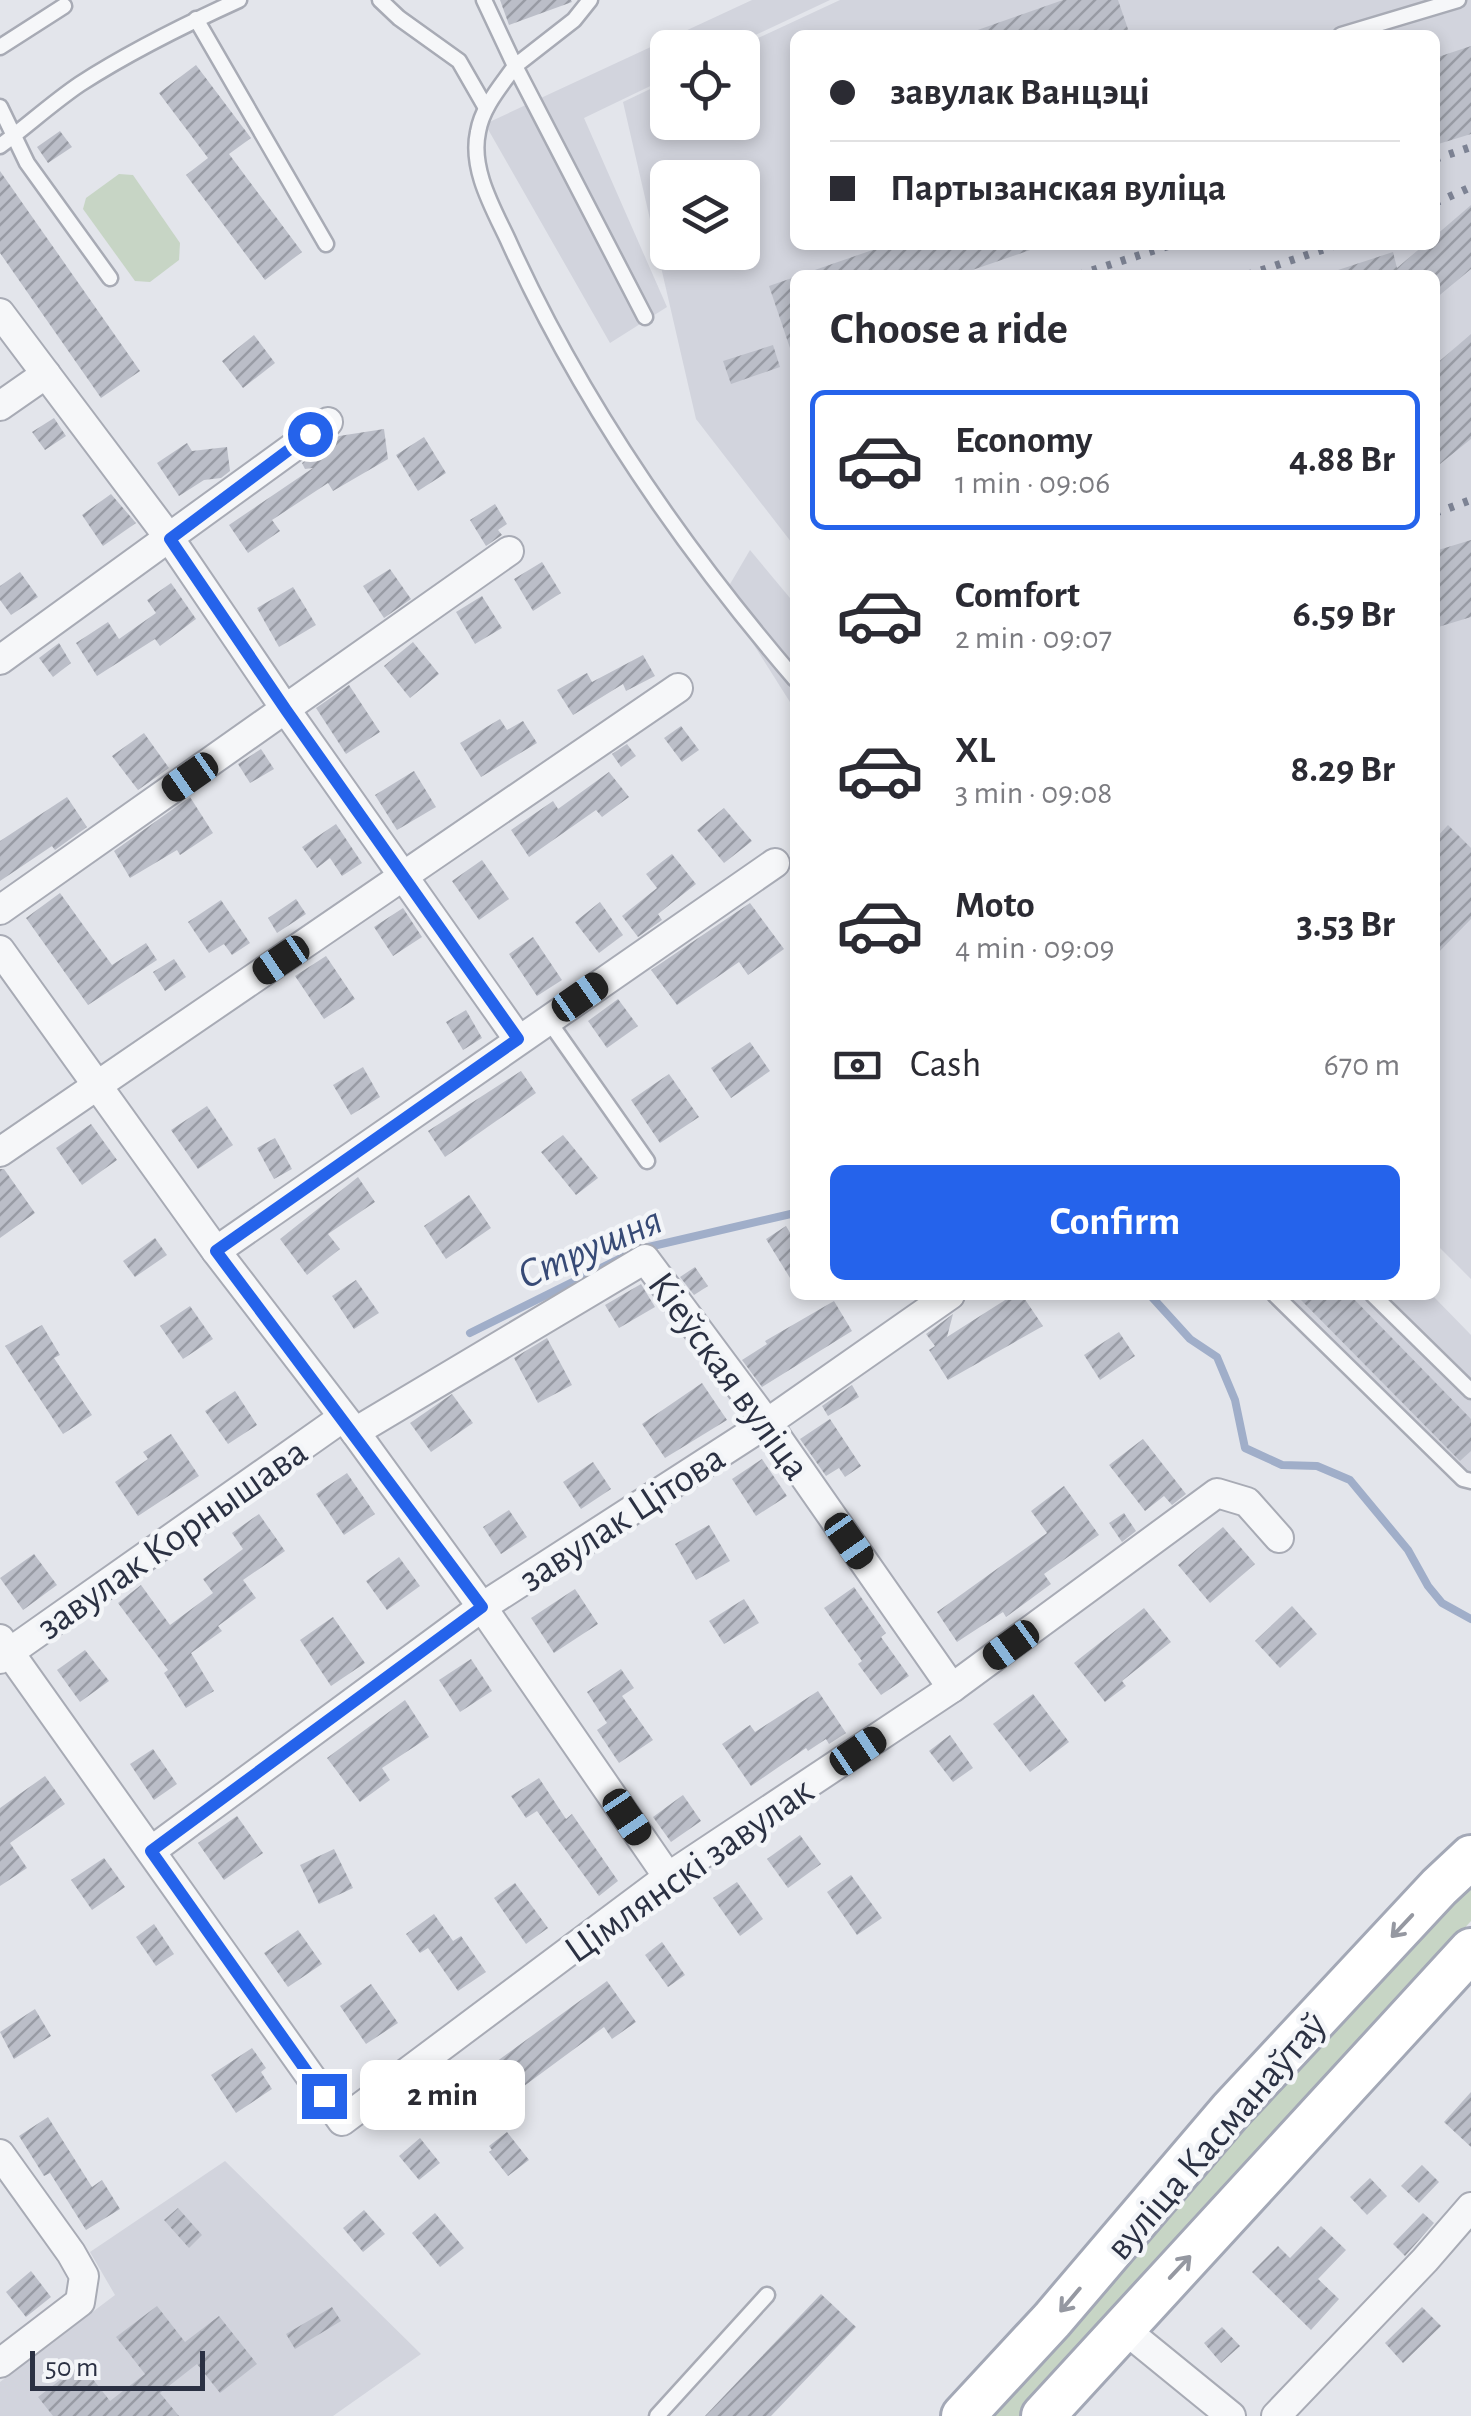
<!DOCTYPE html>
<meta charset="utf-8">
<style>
:root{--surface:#fff;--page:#f7f7f7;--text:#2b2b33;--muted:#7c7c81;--line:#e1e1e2;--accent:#2563eb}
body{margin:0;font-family:"Alegreya Sans",sans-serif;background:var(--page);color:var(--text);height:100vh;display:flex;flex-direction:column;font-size:38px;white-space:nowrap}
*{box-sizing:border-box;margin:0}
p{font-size:32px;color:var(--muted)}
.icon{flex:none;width:55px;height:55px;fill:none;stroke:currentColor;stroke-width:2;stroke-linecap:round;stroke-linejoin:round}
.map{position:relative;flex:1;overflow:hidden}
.panel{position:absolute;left:790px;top:270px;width:650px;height:1030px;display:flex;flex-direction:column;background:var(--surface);border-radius:15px;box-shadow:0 5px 15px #0003}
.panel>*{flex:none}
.hud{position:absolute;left:790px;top:30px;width:650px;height:220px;border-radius:15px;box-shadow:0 5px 15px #0003;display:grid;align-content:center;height:220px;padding:0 40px;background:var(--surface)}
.controls{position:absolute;left:650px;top:30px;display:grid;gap:20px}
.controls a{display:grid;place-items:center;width:110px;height:110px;border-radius:15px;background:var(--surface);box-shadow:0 5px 15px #0003;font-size:50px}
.scale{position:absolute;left:30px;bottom:25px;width:175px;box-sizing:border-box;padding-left:10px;border:5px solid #2b3143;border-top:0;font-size:28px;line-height:35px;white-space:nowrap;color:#2b3143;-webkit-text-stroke:8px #f3f5f8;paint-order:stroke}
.end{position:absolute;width:45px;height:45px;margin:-22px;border:12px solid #2563eb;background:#fff;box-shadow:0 0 0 5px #fff}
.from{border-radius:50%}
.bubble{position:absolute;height:70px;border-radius:15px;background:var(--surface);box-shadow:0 5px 15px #0003;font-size:32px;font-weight:700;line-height:70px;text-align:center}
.car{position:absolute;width:30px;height:60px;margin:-30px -15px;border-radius:12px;box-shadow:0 0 8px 2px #0007;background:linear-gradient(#222 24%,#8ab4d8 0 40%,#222 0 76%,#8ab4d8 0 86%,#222 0)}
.hud b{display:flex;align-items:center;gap:35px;height:95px;font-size:38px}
.hud b+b{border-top:2px solid var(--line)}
.hud i{width:25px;height:25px;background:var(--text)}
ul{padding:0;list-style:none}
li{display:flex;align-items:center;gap:30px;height:140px;margin:0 20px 15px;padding:0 20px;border:5px solid transparent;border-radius:15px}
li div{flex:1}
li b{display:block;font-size:38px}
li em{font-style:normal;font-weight:700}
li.active{border-color:var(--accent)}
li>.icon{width:90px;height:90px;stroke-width:1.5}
h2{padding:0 40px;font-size:45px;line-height:120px}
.pay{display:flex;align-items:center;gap:25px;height:110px;padding:0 40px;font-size:38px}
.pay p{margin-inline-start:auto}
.action{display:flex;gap:20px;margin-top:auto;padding:20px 40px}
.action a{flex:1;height:115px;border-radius:15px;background:var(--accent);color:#fff;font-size:40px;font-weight:700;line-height:115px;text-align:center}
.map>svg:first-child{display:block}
.built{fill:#d2d4dd;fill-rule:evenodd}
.grass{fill:#c7d5c5}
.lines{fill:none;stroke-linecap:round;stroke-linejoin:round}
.stream{stroke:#a0aec9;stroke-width:8}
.building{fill:url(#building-hatch)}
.lane-casing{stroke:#a8abb5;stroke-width:19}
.street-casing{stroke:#a8abb5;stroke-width:32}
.primary-casing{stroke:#a3a8b6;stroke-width:48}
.lane{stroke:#f6f7f9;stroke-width:14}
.street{stroke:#f6f7f9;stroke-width:28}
.primary{stroke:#fff;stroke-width:42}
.rail{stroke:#7d8394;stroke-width:8;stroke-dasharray:5 10;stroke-linecap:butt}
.oneway{stroke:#9598a1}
.route{stroke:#2563eb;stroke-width:12}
.labels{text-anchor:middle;stroke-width:9;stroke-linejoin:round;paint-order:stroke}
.street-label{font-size:40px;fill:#2b3143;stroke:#f3f5f8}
.water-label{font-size:42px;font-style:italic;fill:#374a76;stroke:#f3f5f8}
</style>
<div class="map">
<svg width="1471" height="2416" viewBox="0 0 1471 2416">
<defs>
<pattern id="building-hatch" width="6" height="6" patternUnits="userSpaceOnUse" patternTransform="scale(2.5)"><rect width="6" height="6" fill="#bbbec8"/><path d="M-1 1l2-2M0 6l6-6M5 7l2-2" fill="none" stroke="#989ba4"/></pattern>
</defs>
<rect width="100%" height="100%" fill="#e3e5eb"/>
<g class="built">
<path d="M752 0H830L730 47 668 48 667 78 584 118 667 307 610 343 485 124Z"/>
<path d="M840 0H1471V1279L1435 1243V275H795V547L696 419 623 102 667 81 668 122H742V48L739 47ZM795 35H1435V245H795ZM668 178H742V252H668Z"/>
<path d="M750 550 795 604V710L723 596Z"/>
<path d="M1280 1295H1432L1471 1335V1483Z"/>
<path d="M225 2161 421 2354 333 2416H0V2382L115 2295 90 2252Z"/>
</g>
<g class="grass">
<path d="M119 174 133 175 180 243 179 260 150 282 135 281 83 209 86 198Z"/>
<path d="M1471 1885V1921L1020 2416H985L1386 1973Z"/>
</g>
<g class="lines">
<g class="stream">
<path d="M640 1249 795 1213"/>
<path d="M1150 1295 1190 1339 1217 1357 1235 1400 1245 1448 1282 1465 1317 1466 1350 1480 1408 1550 1428 1586 1442 1603 1471 1619"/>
<path d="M470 1333 623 1257"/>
</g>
</g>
<g class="building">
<path d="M500 0H571L572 2 509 25Z"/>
<path d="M1063 0H1118L1130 35H972V32Z"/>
<path d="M1471 46V134L1435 145V58Z"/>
<path d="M196 65 251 138 229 154 302 252 265 280 186 175 208 158 159 93Z"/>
<path d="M60 131 72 147 48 163 37 147Z"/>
<path d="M0 171 140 371 101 398 0 253Z"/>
<path d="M1471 205V269L1435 299V275H1336L1335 271 1393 252 1397 268 1424 245H1435V236Z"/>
<path d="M887 245H1035L1036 248 958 275H810L809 272Z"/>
<path d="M795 277V353L792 354 769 286Z"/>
<path d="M1471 334V439L1435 468V365Z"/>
<path d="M254 335 275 363 243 388 222 361Z"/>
<path d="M773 345 780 367 731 384 723 361Z"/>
<path d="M54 418 66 436 45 450 32 432Z"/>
<path d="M384 429 388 459 333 491 328 483 272 520 280 531 248 553 229 525 313 468 305 469 302 463 339 436Z"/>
<path d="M424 437 446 473 418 491 396 455Z"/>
<path d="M187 443 192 451 227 447 230 471 221 478 204 480 179 496 157 463Z"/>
<path d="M111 494 136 523 103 546 82 515Z"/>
<path d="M495 504 507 524 498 530 502 535 486 546 470 520Z"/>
<path d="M1471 540V617L1435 628V551Z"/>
<path d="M542 562 561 593 533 611 514 579Z"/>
<path d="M390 569 411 599 384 618 363 586Z"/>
<path d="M20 572 38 597 11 615 0 600V586Z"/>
<path d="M171 583 196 619 160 646 155 639 97 676 76 643 108 622 119 639 156 613 147 600Z"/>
<path d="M293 587 316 625 279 647 257 608Z"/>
<path d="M482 596 502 628 475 644 456 612Z"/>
<path d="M413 642 439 674 410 698 384 666Z"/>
<path d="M59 643 71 663 53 677 39 658Z"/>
<path d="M643 655 655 676 626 691 623 684 573 715 557 690 587 673 592 682Z"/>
<path d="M349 685 380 732 346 754 316 708Z"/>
<path d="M500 719 507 730 523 721 537 743 481 777 460 743Z"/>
<path d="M681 726 699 750 682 762 664 738Z"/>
<path d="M144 733 169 768 138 790 112 756Z"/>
<path d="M627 744 636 756 621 767 612 754Z"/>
<path d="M261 749 274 769 250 783 238 764Z"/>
<path d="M414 771 436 807 397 830 375 795Z"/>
<path d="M609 772 629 797 602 817 596 810 529 857 511 830 553 801 558 809Z"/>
<path d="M67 797 87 827 55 850 52 846 0 881V841Z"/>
<path d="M190 797 213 833 180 855 177 850 130 878 114 851Z"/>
<path d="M724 808 752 841 724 863 697 830Z"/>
<path d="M336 824 362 863 342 876 330 858 317 868 302 847Z"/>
<path d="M1448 825 1471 848V919L1435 956V839Z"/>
<path d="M672 854 696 884 658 914 662 920 638 937 622 916 657 888 646 874Z"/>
<path d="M482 860 509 899 479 920 452 881Z"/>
<path d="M60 893 112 965 146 943 157 960 88 1005 26 918Z"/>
<path d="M296 899 306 914 277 933 268 918Z"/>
<path d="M221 900 250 943 232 955 224 944 209 953 188 922Z"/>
<path d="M600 902 623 935 599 953 575 922Z"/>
<path d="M750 903 784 949 748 975 739 962 677 1005 651 970Z"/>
<path d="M403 908 422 937 393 956 374 927Z"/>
<path d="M533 937 562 980 537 996 509 954Z"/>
<path d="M326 956 355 999 324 1019 295 976Z"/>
<path d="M174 959 186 977 165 991 153 972Z"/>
<path d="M618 999 638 1026 607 1048 588 1021Z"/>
<path d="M466 1010 482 1038 463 1050 446 1022Z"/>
<path d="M750 1042 770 1071 731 1098 711 1068Z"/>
<path d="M363 1067 380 1097 351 1115 333 1085Z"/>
<path d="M521 1071 536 1093 445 1157 428 1131Z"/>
<path d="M669 1074 699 1117 660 1143 631 1100Z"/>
<path d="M207 1106 233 1145 198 1169 171 1130Z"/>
<path d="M91 1124 117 1160 82 1185 56 1148Z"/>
<path d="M563 1135 598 1178 576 1195 541 1152Z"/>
<path d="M275 1138 292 1169 274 1179 257 1148Z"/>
<path d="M0 1169H4L35 1213 0 1238Z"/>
<path d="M358 1177 375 1202 328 1234 340 1249 307 1275 280 1239Z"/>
<path d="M469 1195 491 1228 446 1259 424 1226Z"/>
<path d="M786 1226 795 1241V1286L766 1239Z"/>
<path d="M155 1238 167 1255 135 1277 123 1261Z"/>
<path d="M695 1267 708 1286 694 1295 680 1277Z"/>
<path d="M356 1280 379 1313 354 1329 332 1296Z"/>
<path d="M641 1284 655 1307 619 1328 605 1305Z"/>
<path d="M1013 1295H1022L1043 1326 948 1380 929 1350 935 1346 926 1334 953 1314 947 1337Z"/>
<path d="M1296 1295H1350L1471 1419V1451L1460 1461Z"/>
<path d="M834 1301 852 1331 762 1387 742 1360 767 1344 765 1341Z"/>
<path d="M190 1306 213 1339 183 1359 160 1326Z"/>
<path d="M42 1325 60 1355 54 1358 92 1415 63 1434 5 1346Z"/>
<path d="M1119 1332 1135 1356 1100 1380 1084 1355Z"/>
<path d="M547 1338 572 1385 538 1403 514 1358Z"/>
<path d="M702 1383 727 1420 665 1458 642 1424Z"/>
<path d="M852 1385 859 1397 828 1416 822 1406Z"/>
<path d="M235 1391 257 1425 228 1444 205 1411Z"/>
<path d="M452 1394 473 1423 431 1452 410 1423Z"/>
<path d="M830 1419 861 1466 845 1477 839 1468 826 1476 800 1439Z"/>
<path d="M171 1434 199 1476 138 1516 115 1482 148 1459 143 1452Z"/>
<path d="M1143 1439 1186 1494 1172 1505 1164 1496 1145 1511 1109 1465Z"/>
<path d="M762 1459 787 1496 756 1516 732 1479Z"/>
<path d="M593 1462 611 1489 581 1509 563 1482Z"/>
<path d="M347 1473 375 1514 344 1535 316 1494Z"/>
<path d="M1064 1486 1099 1535 1044 1574 1051 1584 1006 1617 1003 1612 957 1642 937 1612 1047 1533 1031 1511Z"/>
<path d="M509 1510 527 1537 501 1554 483 1527Z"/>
<path d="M1124 1513 1136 1531 1122 1542 1109 1523Z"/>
<path d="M259 1514 285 1551 243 1580 256 1598 218 1626 222 1631 191 1653 214 1691 186 1708 164 1673 168 1670 118 1603 141 1585 170 1625 213 1593 203 1579 243 1549 232 1533Z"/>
<path d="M709 1525 730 1561 696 1580 675 1544Z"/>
<path d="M1223 1527 1255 1564 1210 1603 1178 1565Z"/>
<path d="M34 1554 57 1585 23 1610 0 1578Z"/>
<path d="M399 1557 420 1586 387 1610 366 1581Z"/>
<path d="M854 1587 886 1633 881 1637 909 1676 881 1695 858 1664 862 1661 824 1608Z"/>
<path d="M575 1589 598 1624 554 1653 531 1618Z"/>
<path d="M744 1599 759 1623 724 1644 709 1621Z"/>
<path d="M1292 1606 1317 1634 1280 1668 1255 1641Z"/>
<path d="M1144 1608 1171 1642 1122 1681 1126 1686 1105 1702 1074 1663Z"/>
<path d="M333 1617 365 1663 331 1686 300 1640Z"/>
<path d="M85 1650 109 1681 80 1702 57 1670Z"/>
<path d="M471 1659 492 1691 460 1712 439 1680Z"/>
<path d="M621 1669 634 1688 622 1696 653 1740 619 1763 597 1730 607 1723 587 1692Z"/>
<path d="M818 1691 846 1733 829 1744 826 1739 808 1751 806 1748 751 1786 722 1744 750 1725 755 1732Z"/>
<path d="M1033 1694 1069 1742 1030 1772 993 1724Z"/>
<path d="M405 1700 429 1737 382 1768 390 1780 360 1802 327 1758Z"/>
<path d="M950 1735 973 1768 953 1782 929 1751Z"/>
<path d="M153 1749 177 1784 154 1800 130 1764Z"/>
<path d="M45 1776 65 1804 10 1843 27 1868 0 1886V1808Z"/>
<path d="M539 1778 566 1819 572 1814 618 1881 599 1896 537 1811 526 1818 511 1796Z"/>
<path d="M683 1795 701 1821 671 1842 653 1817Z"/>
<path d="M237 1816 263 1853 224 1880 198 1843Z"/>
<path d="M800 1835 821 1864 788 1888 767 1859Z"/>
<path d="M334 1849 353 1888 319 1904 300 1865Z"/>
<path d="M104 1858 125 1887 92 1910 71 1880Z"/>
<path d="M851 1875 882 1918 857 1935 827 1892Z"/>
<path d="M737 1882 763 1919 740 1936 713 1898Z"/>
<path d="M515 1883 548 1928 526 1944 494 1898Z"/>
<path d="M434 1914 453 1941 461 1936 486 1972 458 1991 428 1948 420 1953 406 1934Z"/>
<path d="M154 1924 174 1954 156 1966 136 1937Z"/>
<path d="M298 1930 322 1964 288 1987 264 1953Z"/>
<path d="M662 1942 685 1975 668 1987 645 1955Z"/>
<path d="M607 1981 636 2022 612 2039 604 2027 516 2092 521 2100 494 2119 481 2100 487 2096 474 2078Z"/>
<path d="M371 1984 398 2023 366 2044 340 2006Z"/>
<path d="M35 2009 51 2036 14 2059 0 2032Z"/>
<path d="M252 2048 266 2068 261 2072 272 2089 236 2113 211 2075Z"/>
<path d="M1471 2092V2147L1444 2122Z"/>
<path d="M48 2117 92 2187 102 2180 120 2209 86 2230 50 2173 44 2176 19 2136Z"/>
<path d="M507 2132 529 2160 508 2176 489 2152 492 2150 489 2146Z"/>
<path d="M420 2138 440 2163 419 2180 399 2156Z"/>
<path d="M1422 2165 1439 2182 1419 2203 1401 2186Z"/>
<path d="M1370 2178 1387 2196 1367 2215 1350 2197Z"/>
<path d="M178 2208 202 2235 189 2248 164 2220Z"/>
<path d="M364 2210 385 2234 363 2252 343 2228Z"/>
<path d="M435 2213 464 2248 440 2267 412 2233Z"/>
<path d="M1423 2213 1434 2223 1405 2256 1393 2244Z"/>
<path d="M1321 2226 1346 2250 1318 2279 1339 2299 1311 2330 1252 2272 1278 2246 1290 2258Z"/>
<path d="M31 2271 51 2297 26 2317 6 2292Z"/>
<path d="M821 2294 856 2327 771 2416H705Z"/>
<path d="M157 2306 185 2342 219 2316 257 2364 220 2393 197 2364 160 2393 179 2416H53L38 2397 81 2364 110 2401 145 2374 116 2337Z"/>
<path d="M332 2307 341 2321 295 2349 286 2334Z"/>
<path d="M1422 2307 1441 2326 1403 2363 1385 2343Z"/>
<path d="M1222 2327 1240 2346 1221 2363 1204 2343Z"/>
</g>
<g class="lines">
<g class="lane-casing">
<g id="lane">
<path d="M380 0 399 18 459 61 486 108"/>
<path d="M484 0 515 66 574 20 590 0"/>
<path d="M196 19 326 244"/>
<path d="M1341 35 1458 0"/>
<path d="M0 47 64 6"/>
<path d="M0 107 27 163 110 278"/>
<path d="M0 146C27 126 52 103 80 84 131 51 184 25 239 0"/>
<path d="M645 317 515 66C501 86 482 107 478 132 470 169 493 208 508 240 580 400 681 546 795 679"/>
<path d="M548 1020 647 1161"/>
<path d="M1275 1295 1463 1479 1471 1481"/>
<path d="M1373 1295 1471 1391"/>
<path d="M657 2416 767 2295"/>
</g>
</g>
<g class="street-casing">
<g id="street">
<path d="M0 313 170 539 286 710 518 1039"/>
<path d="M0 406 46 374"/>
<path d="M0 660 328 422"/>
<path d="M0 910 509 551"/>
<path d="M0 950 216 1251 355 1432 482 1607 668 1877"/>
<path d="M0 1152 678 688"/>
<path d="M216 1251 775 863"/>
<path d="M355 1432 645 1259 767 1423 952 1688"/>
<path d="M0 1639 342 2121 668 1877 952 1688 1217 1493 1247 1502 1279 1538"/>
<path d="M0 1659 342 1418"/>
<path d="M151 1851 482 1607 767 1423 950 1295"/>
<path d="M0 2154 71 2253 84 2276 80 2302 0 2363"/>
<path d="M1123 2328 1231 2416"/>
<path d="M1276 2416 1425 2260 1471 2207"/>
</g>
</g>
<g class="primary-casing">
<g id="primary">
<path d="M963 2416 1052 2320 1231 2110 1439 1887 1471 1857"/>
<path d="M1043 2416 1471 1950"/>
</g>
</g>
<use href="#lane" class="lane"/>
<use href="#street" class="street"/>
<use href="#primary" class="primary"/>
<g class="rail">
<path d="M1435 159 1471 147"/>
<path d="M1435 203 1471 187"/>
<path d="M1078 275 1171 245"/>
<path d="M1247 275 1337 245"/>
<path d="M1435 513 1471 500"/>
</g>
</g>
<defs><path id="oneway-shaft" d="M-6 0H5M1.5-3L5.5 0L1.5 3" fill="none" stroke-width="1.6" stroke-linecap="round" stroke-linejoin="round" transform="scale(2.5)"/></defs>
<g class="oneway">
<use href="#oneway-shaft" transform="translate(1402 1926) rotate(133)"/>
<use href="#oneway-shaft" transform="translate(1180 2267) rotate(-47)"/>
<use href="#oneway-shaft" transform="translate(1070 2300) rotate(130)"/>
</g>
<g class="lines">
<path class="route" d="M310 434 170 539 286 710 518 1039 216 1251 482 1607 151 1851 324 2096"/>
</g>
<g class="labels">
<g class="street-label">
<text transform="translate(730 1375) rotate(54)" y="14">Кіеўская вуліца</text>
<text transform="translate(621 1517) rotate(-33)" y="14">завулак Цітова</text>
<text transform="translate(171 1538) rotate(-35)" y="14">завулак Корнышава</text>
<text transform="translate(688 1869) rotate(-35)" y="14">Цімлянскі завулак</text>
<text transform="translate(1215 2135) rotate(-49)" y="14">вуліца Касманаўтаў</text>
</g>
<g class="water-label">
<text transform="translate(589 1246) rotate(-23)" y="15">Струшня</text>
</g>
</g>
</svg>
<div class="controls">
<a><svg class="icon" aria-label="locate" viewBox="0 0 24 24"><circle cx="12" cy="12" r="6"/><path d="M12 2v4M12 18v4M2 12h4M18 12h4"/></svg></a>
<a><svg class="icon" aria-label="layers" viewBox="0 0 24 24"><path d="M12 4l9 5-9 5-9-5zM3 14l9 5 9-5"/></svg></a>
</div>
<div class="scale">50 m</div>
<i class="end from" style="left:310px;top:434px"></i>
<i class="end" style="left:324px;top:2096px"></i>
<div class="bubble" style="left:360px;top:2060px;width:165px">2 min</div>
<i class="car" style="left:190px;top:777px;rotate:235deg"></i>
<i class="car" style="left:281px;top:960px;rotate:236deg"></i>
<i class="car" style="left:580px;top:997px;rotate:55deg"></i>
<i class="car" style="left:849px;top:1541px;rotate:145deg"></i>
<i class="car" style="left:1011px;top:1645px;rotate:234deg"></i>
<i class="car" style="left:858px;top:1751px;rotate:56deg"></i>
<i class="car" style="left:627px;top:1817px;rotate:146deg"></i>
<div class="hud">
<b><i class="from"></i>завулак Ванцэці</b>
<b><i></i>Партызанская вуліца</b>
</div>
<section class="panel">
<h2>Choose a ride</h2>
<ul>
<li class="active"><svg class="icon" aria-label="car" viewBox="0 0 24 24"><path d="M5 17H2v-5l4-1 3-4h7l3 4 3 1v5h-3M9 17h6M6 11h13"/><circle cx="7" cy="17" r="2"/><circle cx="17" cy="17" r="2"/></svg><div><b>Economy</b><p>1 min · 09:06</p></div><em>4.88 Br</em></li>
<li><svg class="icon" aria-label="car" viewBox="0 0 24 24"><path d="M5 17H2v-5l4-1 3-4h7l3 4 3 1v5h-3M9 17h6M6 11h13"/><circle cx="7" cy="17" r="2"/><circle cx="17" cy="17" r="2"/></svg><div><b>Comfort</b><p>2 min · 09:07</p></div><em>6.59 Br</em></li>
<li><svg class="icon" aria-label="car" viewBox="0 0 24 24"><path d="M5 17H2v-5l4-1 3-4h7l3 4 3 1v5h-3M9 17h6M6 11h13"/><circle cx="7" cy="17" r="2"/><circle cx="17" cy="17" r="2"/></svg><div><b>XL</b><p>3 min · 09:08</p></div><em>8.29 Br</em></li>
<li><svg class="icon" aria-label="car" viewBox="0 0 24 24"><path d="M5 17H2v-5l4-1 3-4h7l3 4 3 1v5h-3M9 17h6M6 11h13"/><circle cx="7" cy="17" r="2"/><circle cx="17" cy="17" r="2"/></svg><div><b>Moto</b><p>4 min · 09:09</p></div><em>3.53 Br</em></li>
</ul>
<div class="pay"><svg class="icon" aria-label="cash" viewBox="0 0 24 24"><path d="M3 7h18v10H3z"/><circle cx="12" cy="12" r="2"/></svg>Cash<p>670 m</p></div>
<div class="action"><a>Confirm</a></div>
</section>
</div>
